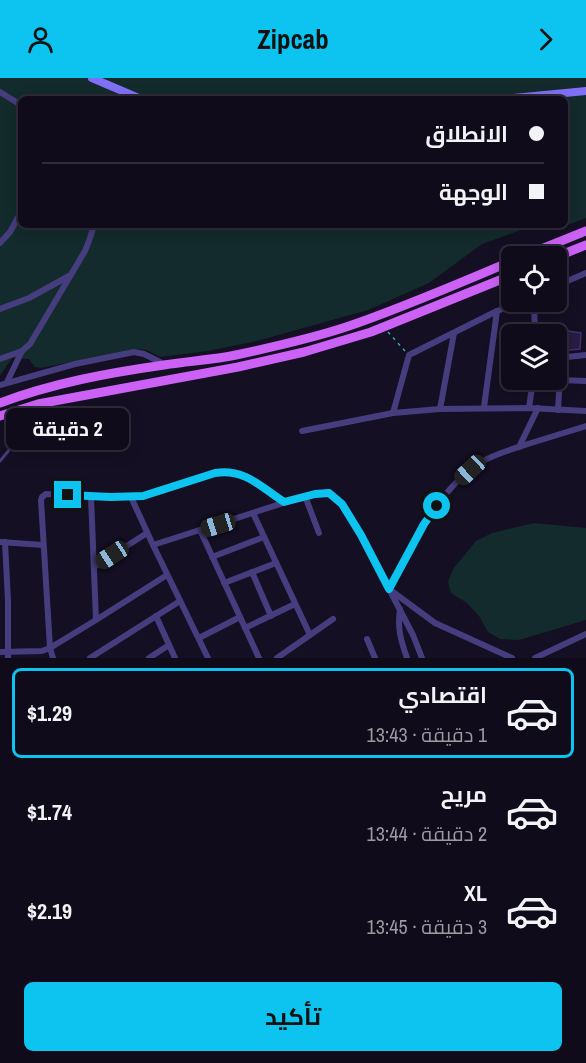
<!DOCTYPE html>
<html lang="ar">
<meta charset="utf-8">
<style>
:root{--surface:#0f0b1a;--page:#181423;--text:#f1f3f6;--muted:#9b9ba2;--line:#2f2b39;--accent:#0dc3ef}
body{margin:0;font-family:"Archivo Narrow",Cairo,sans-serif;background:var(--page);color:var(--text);direction:rtl;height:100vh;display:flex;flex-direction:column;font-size:22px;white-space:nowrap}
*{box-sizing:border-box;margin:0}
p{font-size:20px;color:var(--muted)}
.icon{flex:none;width:33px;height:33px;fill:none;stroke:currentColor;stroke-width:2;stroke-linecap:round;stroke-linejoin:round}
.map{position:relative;height:580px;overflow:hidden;direction:ltr}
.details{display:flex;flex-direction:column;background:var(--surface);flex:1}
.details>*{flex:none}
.top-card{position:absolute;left:18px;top:18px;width:550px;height:132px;border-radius:9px;box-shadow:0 3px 15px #0003,0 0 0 2px var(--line);direction:rtl;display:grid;align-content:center;height:132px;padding:0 24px;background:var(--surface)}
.buttons{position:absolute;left:501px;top:168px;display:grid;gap:12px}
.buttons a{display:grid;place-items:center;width:66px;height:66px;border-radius:9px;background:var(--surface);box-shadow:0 3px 15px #0003,0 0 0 2px var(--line);font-size:30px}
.end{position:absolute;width:27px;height:27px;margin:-14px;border:8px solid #0dc3ef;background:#111;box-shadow:0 0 0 3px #111}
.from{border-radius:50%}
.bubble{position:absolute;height:42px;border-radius:9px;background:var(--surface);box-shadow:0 3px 15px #0003,0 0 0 2px var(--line);font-size:20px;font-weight:700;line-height:42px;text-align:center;direction:rtl}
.car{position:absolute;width:18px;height:36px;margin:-18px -9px;border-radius:8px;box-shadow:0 0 4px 2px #0007;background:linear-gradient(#222 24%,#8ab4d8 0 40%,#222 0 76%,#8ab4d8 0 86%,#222 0)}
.top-card b{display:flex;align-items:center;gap:21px;height:57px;font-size:22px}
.top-card b+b{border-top:2px solid var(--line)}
.top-card i{width:15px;height:15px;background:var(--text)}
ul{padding:10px 0 0;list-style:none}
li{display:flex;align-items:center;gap:18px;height:90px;margin:0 12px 9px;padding:0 12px;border:3px solid transparent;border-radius:9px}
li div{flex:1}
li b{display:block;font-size:22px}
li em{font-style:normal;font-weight:700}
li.on{border-color:var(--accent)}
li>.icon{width:54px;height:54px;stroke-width:1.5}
.primary-button{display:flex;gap:12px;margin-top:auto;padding:12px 24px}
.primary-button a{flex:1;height:69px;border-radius:9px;background:var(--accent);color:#111;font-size:24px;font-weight:700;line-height:69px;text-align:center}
header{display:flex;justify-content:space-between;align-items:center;height:78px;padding:0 24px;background:var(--accent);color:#111;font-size:27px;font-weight:700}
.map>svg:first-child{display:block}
.green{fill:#132b2c}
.building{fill:#281c43;stroke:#42306d;stroke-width:1.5}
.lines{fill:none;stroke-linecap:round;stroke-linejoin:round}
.path{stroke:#36aaae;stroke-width:1.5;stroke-dasharray:3 4.5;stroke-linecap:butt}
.lane{stroke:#463d7f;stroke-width:3}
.street{stroke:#463d7f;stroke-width:6}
.secondary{stroke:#8070f7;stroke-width:8}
.primary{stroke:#cc61f6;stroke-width:9}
.route{stroke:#0dc3ef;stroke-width:8}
</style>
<header><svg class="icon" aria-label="forward" viewBox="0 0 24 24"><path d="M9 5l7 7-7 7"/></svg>Zipcab<svg class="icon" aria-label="person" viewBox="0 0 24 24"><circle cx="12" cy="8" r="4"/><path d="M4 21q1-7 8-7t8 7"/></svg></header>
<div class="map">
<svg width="586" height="580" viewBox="0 0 586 580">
<rect width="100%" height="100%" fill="#140f23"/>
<g class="green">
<path d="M0 0H586V140L565 148 554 147H566V21H21V147H543L524 151 482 166 429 205 368 232 257 263 208 273 161 279 146 272 135 271 41 290 35 289 29 281 12 280 0 298Z"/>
<path d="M534 445 586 450V542L519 562 500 561 488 554 479 538 467 525 451 515 448 504 453 491 476 463 492 455Z"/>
</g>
<path class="building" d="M561 252 581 255 580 271 560 273Z"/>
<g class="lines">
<path class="path" d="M388 254 405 273"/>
<path class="lane" d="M0 383 23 355 40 341 38 327"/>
<g class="street">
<path d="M0 14 21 27"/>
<path d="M0 165 10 154 21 134"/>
<path d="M556 208 586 195"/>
<path d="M534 224 535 256"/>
<path d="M0 231 29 220 69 198"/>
<path d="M557 280 586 277"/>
<path d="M0 281 22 273 30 266 85 173 90 160 94 147"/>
<path d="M559 302 586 303"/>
<path d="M7 304 22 273"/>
<path d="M0 307 75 286 134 274 144 276 164 286"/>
<path d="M484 329 497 233"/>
<path d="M529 330 533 302"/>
<path d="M440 331 454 255"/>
<path d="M558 332 561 280"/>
<path d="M393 335 409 277 497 233 521 224"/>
<path d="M302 353 393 335 440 331 529 330 586 333"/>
<path d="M519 369 538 330"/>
<path d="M305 418 319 455"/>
<path d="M91 419 96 542"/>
<path d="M131 419 153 467 208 580"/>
<path d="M253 435 310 557"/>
<path d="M200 452 259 580"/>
<path d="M0 464 43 467"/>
<path d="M5 464 8 523V580"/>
<path d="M153 467 305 418 329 415 342 426 361 457 413 557 422 580"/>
<path d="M212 479 264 459"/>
<path d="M94 489 147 455"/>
<path d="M252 494 271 538"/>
<path d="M224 505 276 485"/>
<path d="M400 531C397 550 401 563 407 580"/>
<path d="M156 538 175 580"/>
<path d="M245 550 295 526"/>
<path d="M199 560 240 539"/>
<path d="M367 561 375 580"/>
<path d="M0 574 42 573 50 570 96 542 167 497"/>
<path d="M53 580 50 570 41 422 42 419 46 416 91 419 143 418 215 395 232 394 241 396 248 400 284 425"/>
<path d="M90 580 180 523"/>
<path d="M149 580 169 567"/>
<path d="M277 580 333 541"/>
<path d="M512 580 435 545 389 511C412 468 438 411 481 384 495 376 512 371 528 366 547 360 567 354 586 348"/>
<path d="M535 580 586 556"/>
</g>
<g class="secondary">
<path d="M92 0 141 21"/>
<path d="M503 21 586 13"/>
</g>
<g class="primary">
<path d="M524 178 586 153"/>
<path d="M556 179 586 167"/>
<path d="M0 325C53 305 108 295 164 287 188 283 212 282 236 277 273 269 310 261 346 249 402 230 457 206 512 183"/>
<path d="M0 338 38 326 238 289 304 274 371 254 512 197"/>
</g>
</g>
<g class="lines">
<path class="route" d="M68 417 111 419 143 418 215 395C244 390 261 409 284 424L315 416 329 415 342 426 361 457 389 511 424 446 437 428"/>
</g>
</svg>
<div class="buttons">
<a><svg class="icon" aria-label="locate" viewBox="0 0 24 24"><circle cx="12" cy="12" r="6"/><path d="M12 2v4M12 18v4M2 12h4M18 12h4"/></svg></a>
<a><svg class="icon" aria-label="layers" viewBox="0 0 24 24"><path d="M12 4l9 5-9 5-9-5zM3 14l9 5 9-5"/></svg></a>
</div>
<i class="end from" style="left:437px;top:428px"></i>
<i class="end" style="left:68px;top:417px"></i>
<div class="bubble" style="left:6px;top:330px;width:123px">2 دقيقة</div>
<i class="car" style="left:470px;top:392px;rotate:227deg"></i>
<i class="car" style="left:218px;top:447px;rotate:253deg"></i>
<i class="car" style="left:112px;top:477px;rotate:237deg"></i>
<div class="top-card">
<b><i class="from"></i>الانطلاق</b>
<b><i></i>الوجهة</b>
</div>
</div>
<section class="details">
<ul>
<li class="on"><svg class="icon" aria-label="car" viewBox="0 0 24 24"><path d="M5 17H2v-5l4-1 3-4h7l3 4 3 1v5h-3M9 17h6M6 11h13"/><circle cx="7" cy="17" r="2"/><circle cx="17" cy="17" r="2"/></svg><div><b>اقتصادي</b><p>1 دقيقة · 13:43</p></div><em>$1.29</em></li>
<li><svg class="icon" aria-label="car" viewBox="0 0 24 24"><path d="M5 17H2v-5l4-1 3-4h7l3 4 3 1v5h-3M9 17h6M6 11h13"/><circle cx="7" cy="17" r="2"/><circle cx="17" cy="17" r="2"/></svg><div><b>مريح</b><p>2 دقيقة · 13:44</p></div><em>$1.74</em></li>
<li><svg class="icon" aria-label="car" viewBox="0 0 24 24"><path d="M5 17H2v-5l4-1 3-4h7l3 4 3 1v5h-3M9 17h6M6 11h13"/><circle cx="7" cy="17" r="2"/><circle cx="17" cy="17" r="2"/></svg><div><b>XL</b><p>3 دقيقة · 13:45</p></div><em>$2.19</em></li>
</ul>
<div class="primary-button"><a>تأكيد</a></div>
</section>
